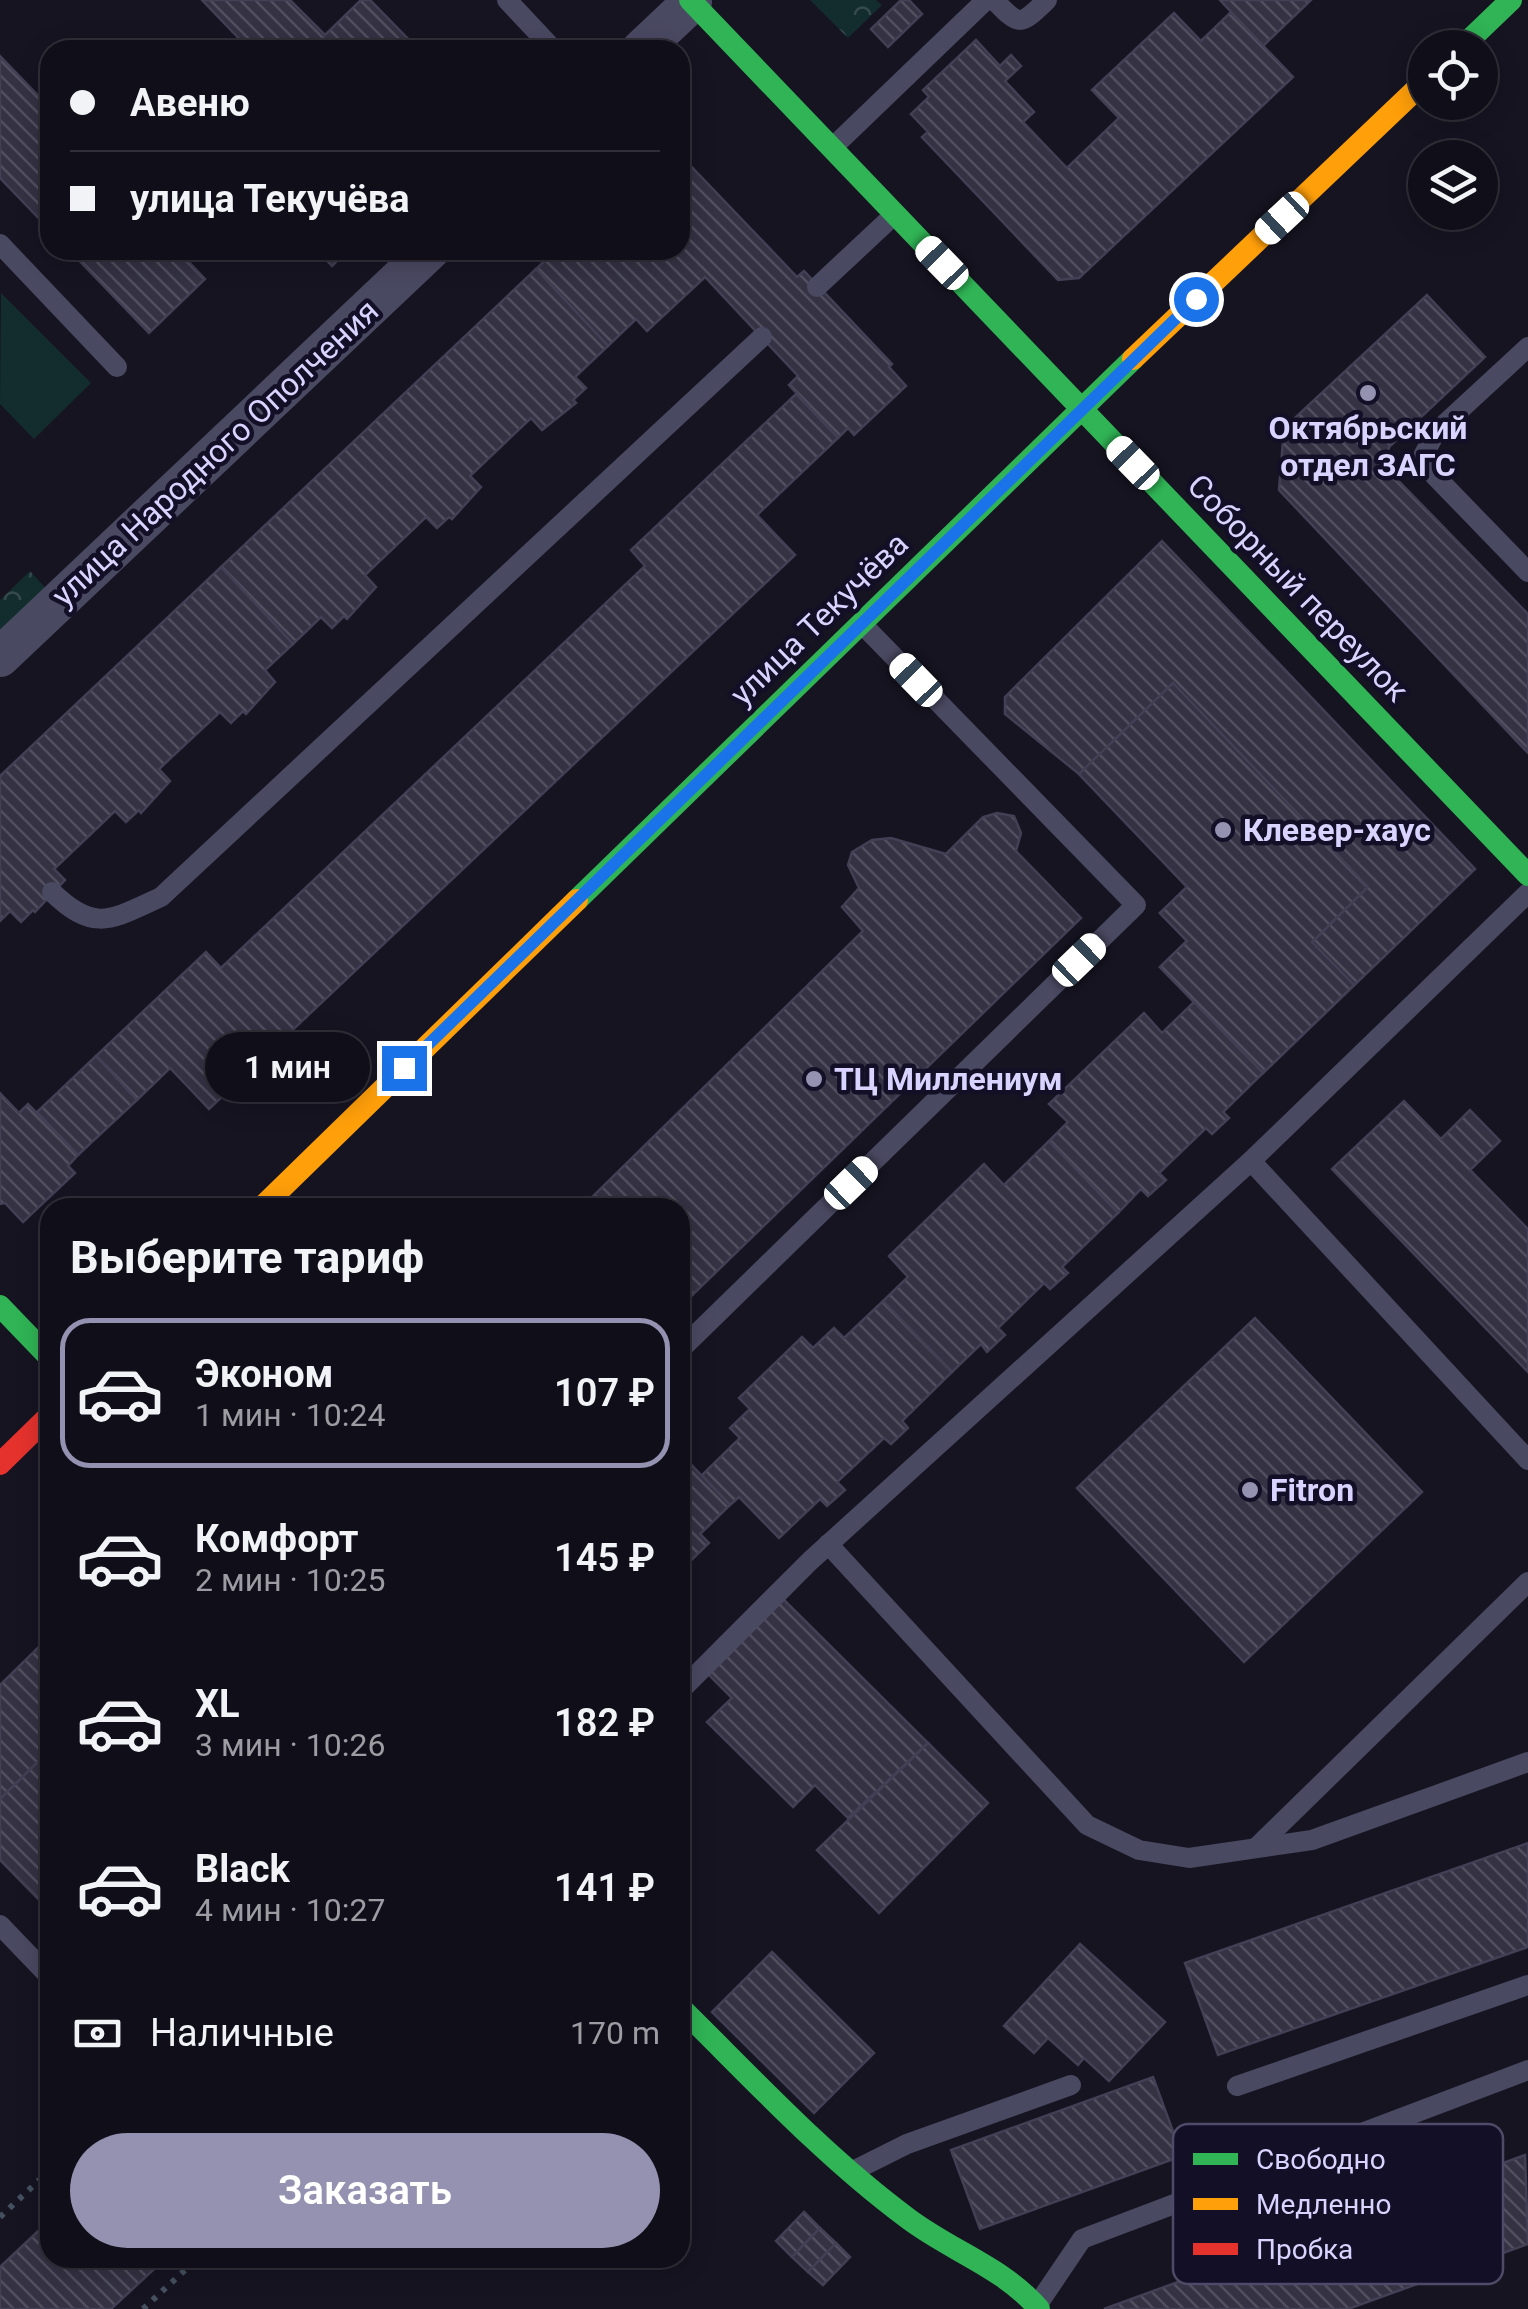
<!DOCTYPE html>
<html lang="ru">
<meta charset="utf-8">
<style>
:root{--surface:#100f19;--page:#1e1d26;--text:#f1f3f6;--muted:#9c9ca2;--line:#302f38;--accent:#9591b1}
body{margin:0;font-family:Roboto,sans-serif;background:var(--page);color:var(--text);height:100vh;display:flex;flex-direction:column;font-size:38px;white-space:nowrap}
*{box-sizing:border-box;margin:0}
p{font-size:32px;color:var(--muted)}
.icon{flex:none;width:55px;height:55px;fill:none;stroke:currentColor;stroke-width:2;stroke-linecap:round;stroke-linejoin:round}
.map{position:relative;flex:1;overflow:hidden}
.side{position:absolute;left:40px;top:1198px;width:650px;height:1070px;display:flex;flex-direction:column;background:var(--surface);border-radius:30px;box-shadow:0 5px 25px #0003,0 0 0 2px var(--line)}
.side>*{flex:none}
.banner{position:absolute;left:40px;top:40px;width:650px;height:220px;border-radius:30px;box-shadow:0 5px 25px #0003,0 0 0 2px var(--line);display:grid;align-content:center;height:220px;padding:0 30px;background:var(--surface)}
.controls{position:absolute;left:1408px;top:30px;display:grid;gap:20px}
.controls a{display:grid;place-items:center;width:90px;height:90px;border-radius:50%;background:var(--surface);box-shadow:0 5px 25px #0003,0 0 0 2px var(--line);font-size:50px}
.end{position:absolute;width:45px;height:45px;margin:-22px;border:12px solid #1a73e8;background:#fff;box-shadow:0 0 0 5px #fff}
.from{border-radius:50%}
.bubble{position:absolute;height:70px;border-radius:35px;background:var(--surface);box-shadow:0 5px 25px #0003,0 0 0 2px var(--line);font-size:32px;font-weight:600;line-height:70px;text-align:center}
.car{position:absolute;width:30px;height:60px;margin:-30px -15px;border-radius:12px;box-shadow:0 0 8px 2px #0007;background:linear-gradient(#fff 24%,#345 0 40%,#fff 0 76%,#345 0 86%,#fff 0)}
.banner b{display:flex;align-items:center;gap:35px;height:95px;font-size:38px}
.banner b+b{border-top:2px solid var(--line)}
.banner i{width:25px;height:25px;background:var(--text)}
ul{padding:0;list-style:none}
li{display:flex;align-items:center;gap:30px;height:150px;margin:0 20px 15px;padding:0 10px;border:5px solid transparent;border-radius:30px}
li div{flex:1}
li b{display:block;font-size:38px}
li em{font-style:normal;font-weight:600}
li.current{border-color:var(--accent)}
li>.icon{width:90px;height:90px;stroke-width:1.5}
h2{padding:0 30px;font-size:45px;line-height:120px}
.pay{display:flex;align-items:center;gap:25px;height:110px;padding:0 30px;font-size:38px}
.pay p{margin-inline-start:auto}
.action{display:flex;gap:20px;margin-top:auto;padding:20px 30px}
.action a{flex:1;height:115px;border-radius:60px;background:var(--accent);color:#fff;font-size:40px;font-weight:600;line-height:115px;text-align:center}
.map>svg:first-child{display:block}
.grass{fill:#132c2d}
.forest{fill:url(#forest-crowns)}
.building{fill:url(#building-back-hatch);stroke:#433f54;stroke-width:2.5}
.lines{fill:none;stroke-linecap:round;stroke-linejoin:round}
.path{stroke:#44505f;stroke-width:6;stroke-dasharray:5 8;stroke-linecap:butt}
.lane{stroke:#4a4962;stroke-width:20}
.street{stroke:#4a4962;stroke-width:40}
.fast{stroke:#30b455;stroke-width:22}
.slow{stroke:#ff9f0a;stroke-width:22}
.jam{stroke:#e5322d;stroke-width:22}
.route{stroke:#1a73e8;stroke-width:12}
.poi-dot{fill:#9591b1;stroke:#130f26;stroke-width:4}
.labels{text-anchor:middle;stroke-width:9;stroke-linejoin:round;paint-order:stroke}
.poi-label{font-size:32px;font-weight:bold;fill:#d9d4ff;stroke:#130f26;text-anchor:start}
.street-label{font-size:32px;fill:#d9d4ff;stroke:#130f26}
.key{fill:#130f26;stroke:#4e4a67;stroke-width:2.5}
.key-label{font-size:28px;fill:#d9d4ff}
</style>
<div class="map">
<svg width="1528" height="2309" viewBox="0 0 1528 2309">
<defs>
<pattern id="forest-crowns" width="20" height="18" patternUnits="userSpaceOnUse" patternTransform="scale(2.5)"><rect width="20" height="18" fill="#132c2d"/><path d="M2 6a3 3 0 1 1 6 0M12 15a3 3 0 1 1 6 0" fill="none" stroke="#354a4c"/></pattern>
<pattern id="building-back-hatch" width="6" height="6" patternUnits="userSpaceOnUse" patternTransform="scale(2.5)"><rect width="6" height="6" fill="#343243"/><path d="M-1 5l2 2M0 0l6 6M5-1l2 2" fill="none" stroke="#514f5f"/></pattern>
</defs>
<rect width="100%" height="100%" fill="#161421"/>
<path class="grass" d="M1 293 91 383 34 439 0 404Z"/>
<g class="forest">
<path d="M810 0H876L882 5 848 38Z"/>
<path d="M30 571 51 594 0 643V600Z"/>
</g>
<g class="building">
<path d="M202 0H290L325 35 361 0H370L419 50H250Z"/>
<path d="M901 0H909L922 14 888 47 871 29Z"/>
<path d="M1220 0H1311L1263 46Z"/>
<path d="M1231 12 1293 77 1079 278 1058 280 922 137 928 132 911 114 929 97 923 90 976 40 1000 66 1011 55 1021 66 1005 81 1034 112 1023 122 1067 168 1119 118 1092 90 1174 13 1201 41Z"/>
<path d="M0 56 50 108V230L0 178Z"/>
<path d="M688 163 797 277 804 271 892 364 889 367 906 386 854 435 848 428 838 438 789 385 798 376 705 277 647 331 636 319 608 346 536 269 556 250H680V171Z"/>
<path d="M69 250H177L205 279 149 333Z"/>
<path d="M317 250H348L332 266Z"/>
<path d="M536 269 608 346 575 377 586 388 573 400 576 403 542 430 531 418 470 476 481 487 452 519 449 517 437 528 426 517 365 575 376 587 347 619 344 616 332 628 321 617 293 644 221 567Z"/>
<path d="M1427 295 1485 357 1389 447 1386 468 1528 614V753L1279 490 1284 428Z"/>
<path d="M796 394 838 438 757 515 795 555 209 1109 170 1068 137 1100 96 1056 206 952 221 968 645 566 631 550Z"/>
<path d="M1162 541 1475 869 1263 1073 1160 967 1187 941 1160 913 1187 887 1079 774 1005 714V697Z"/>
<path d="M221 567 293 644 265 670 275 682 246 714 243 711 231 723 220 712 159 769 170 781 141 813 139 810 126 822 115 811 54 869 65 880 35 912 33 910 21 922 10 911 0 921V776Z"/>
<path d="M1173 683 1368 887 1312 942 1354 985 1263 1073 1160 967 1187 941 1160 913 1187 887 1079 774Z"/>
<path d="M997 813 1014 816 1021 833 1016 851 1081 918 680 1307V1208H581L863 931 842 907 859 888 848 865 852 852 872 840 891 838 946 854 983 817Z"/>
<path d="M1194 1002 1263 1073 1223 1112 1229 1118 1212 1134 1206 1128 1159 1173 1166 1180 1148 1196 1141 1189 1118 1213 1049 1141 1068 1122 1049 1104 1144 1013 1162 1033Z"/>
<path d="M96 1056 137 1100 78 1155 37 1112Z"/>
<path d="M0 1093 19 1113 28 1104 78 1155 68 1166 75 1173 23 1222 5 1203 0 1204Z"/>
<path d="M1404 1101 1441 1139 1470 1110 1500 1141 1470 1170 1528 1229V1372L1332 1169Z"/>
<path d="M1049 1141 1118 1213 1062 1267 1068 1273 1050 1289 1044 1283 998 1328 1005 1335 987 1352 981 1344 952 1372 883 1301 908 1277 889 1256 984 1164 1004 1185Z"/>
<path d="M883 1301 952 1372 902 1421 908 1428 891 1444 884 1438 837 1482 845 1490 827 1506 820 1499 779 1538 739 1497 730 1505 702 1475 740 1438 730 1428 750 1409 739 1398 802 1337 813 1348 834 1328 844 1338Z"/>
<path d="M1255 1318 1422 1492 1244 1662 1077 1488Z"/>
<path d="M680 1453 730 1505 700 1534 709 1543 680 1571Z"/>
<path d="M780 1596 928 1743 848 1818 815 1785 793 1807 707 1722 732 1698 705 1671Z"/>
<path d="M50 1636V1750L0 1799V1685Z"/>
<path d="M928 1743 988 1803 879 1913 817 1850Z"/>
<path d="M50 1750V1911L0 1860V1799Z"/>
<path d="M1528 1843V1947L1218 2055 1185 1963Z"/>
<path d="M1080 1944 1165 2022 1109 2081 1084 2058 1078 2065 1048 2038 1034 2053 1004 2026Z"/>
<path d="M772 1952 874 2053 814 2113 712 2012Z"/>
<path d="M1153 2077 1182 2156 980 2229 951 2150Z"/>
<path d="M1525 2155 1528 2244 1348 2309H1104Z"/>
<path d="M804 2212 820 2228 792 2257 776 2241Z"/>
<path d="M50 2220V2258H166L111 2309H0V2267Z"/>
<path d="M820 2228 836 2243 808 2272 792 2257Z"/>
<path d="M836 2243 850 2257 823 2285 808 2272Z"/>
</g>
<g class="lines">
<g class="path">
<path d="M0 2217 50 2170"/>
<path d="M143 2309 198 2258"/>
</g>
<g class="lane">
<path d="M507 0 554 50"/>
<path d="M994 0C1020 27 1020 26 1047 0"/>
<path d="M832 148 986 0"/>
<path d="M0 244 117 367"/>
<path d="M817 287 894 215"/>
<path d="M1528 347 1436 432 1424 454 1435 476 1528 572"/>
<path d="M52 892C95 934 112 919 161 897L762 337"/>
<path d="M1251 1161 1528 1460"/>
<path d="M680 1350 1136 905 863 625"/>
<path d="M828 1544 1087 1825 1139 1850 1189 1858 1312 1840 1528 1762"/>
<path d="M680 1691 810 1561 1251 1161 1528 893"/>
<path d="M1256 1848 1528 1582"/>
<path d="M0 1925 50 1977"/>
<path d="M1237 2086 1528 1985"/>
<path d="M857 2169 907 2144 1071 2085"/>
<path d="M1038 2304 1082 2239 1528 2070"/>
</g>
<g class="street">
<path d="M641 50 692 2"/>
<path d="M0 657 430 250"/>
</g>
<g class="fast">
<path d="M690 0 1528 875"/>
<path d="M1461 48 1511 0"/>
<path d="M577 900 1133 359"/>
<path d="M0 1306 50 1358"/>
<path d="M680 2007C753 2079 824 2156 906 2217 950 2251 1002 2266 1039 2309"/>
</g>
<g class="slow">
<path d="M1133 359 1425 81"/>
<path d="M261 1208 577 900"/>
</g>
<path class="jam" d="M0 1464 50 1415"/>
</g>
<g class="lines">
<path class="route" d="M404 1068 1196 299"/>
</g>
<g class="poi-dot">
<circle cx="1368" cy="393" r="10"/>
<circle cx="1223" cy="830" r="10"/>
<circle cx="814" cy="1079" r="10"/>
<circle cx="1250" cy="1490" r="10"/>
</g>
<g class="labels">
<g class="poi-label">
<text x="1368" y="439" text-anchor="middle">Октябрьский<tspan x="1368" dy="37">отдел ЗАГС</tspan></text>
<text x="1243" y="841">Клевер-хаус</text>
<text x="834" y="1090">ТЦ Миллениум</text>
<text x="1270" y="1501">Fitron</text>
</g>
<g class="street-label">
<text transform="translate(215 453) rotate(-43)" y="11">улица Народного Ополчения</text>
<text transform="translate(1298 588) rotate(46)" y="11">Соборный переулок</text>
<text transform="translate(819 619) rotate(-44)" y="11">улица Текучёва</text>
</g>
</g>
<rect x="1173" y="2124" width="330" height="160" rx="15" class="key"/>
<rect x="1193" y="2153" width="45" height="12" fill="#30b455"/>
<rect x="1193" y="2198" width="45" height="12" fill="#ff9f0a"/>
<rect x="1193" y="2243" width="45" height="12" fill="#e5322d"/>
<g class="key-label">
<text x="1256" y="2169">Свободно</text>
<text x="1256" y="2214">Медленно</text>
<text x="1256" y="2259">Пробка</text>
</g>
</svg>
<div class="controls">
<a><svg class="icon" aria-label="locate" viewBox="0 0 24 24"><circle cx="12" cy="12" r="6"/><path d="M12 2v4M12 18v4M2 12h4M18 12h4"/></svg></a>
<a><svg class="icon" aria-label="layers" viewBox="0 0 24 24"><path d="M12 4l9 5-9 5-9-5zM3 14l9 5 9-5"/></svg></a>
</div>
<i class="end from" style="left:1196px;top:299px"></i>
<i class="end" style="left:404px;top:1068px"></i>
<div class="bubble" style="left:205px;top:1032px;width:165px">1 мин</div>
<i class="car" style="left:1282px;top:218px;rotate:227deg"></i>
<i class="car" style="left:942px;top:263px;rotate:316deg"></i>
<i class="car" style="left:1133px;top:463px;rotate:316deg"></i>
<i class="car" style="left:916px;top:680px;rotate:316deg"></i>
<i class="car" style="left:1079px;top:960px;rotate:46deg"></i>
<i class="car" style="left:851px;top:1183px;rotate:46deg"></i>
<div class="banner">
<b><i class="from"></i>Авеню</b>
<b><i></i>улица Текучёва</b>
</div>
<section class="side">
<h2>Выберите тариф</h2>
<ul>
<li class="current"><svg class="icon" aria-label="car" viewBox="0 0 24 24"><path d="M5 17H2v-5l4-1 3-4h7l3 4 3 1v5h-3M9 17h6M6 11h13"/><circle cx="7" cy="17" r="2"/><circle cx="17" cy="17" r="2"/></svg><div><b>Эконом</b><p>1 мин · 10:24</p></div><em>107 ₽</em></li>
<li><svg class="icon" aria-label="car" viewBox="0 0 24 24"><path d="M5 17H2v-5l4-1 3-4h7l3 4 3 1v5h-3M9 17h6M6 11h13"/><circle cx="7" cy="17" r="2"/><circle cx="17" cy="17" r="2"/></svg><div><b>Комфорт</b><p>2 мин · 10:25</p></div><em>145 ₽</em></li>
<li><svg class="icon" aria-label="car" viewBox="0 0 24 24"><path d="M5 17H2v-5l4-1 3-4h7l3 4 3 1v5h-3M9 17h6M6 11h13"/><circle cx="7" cy="17" r="2"/><circle cx="17" cy="17" r="2"/></svg><div><b>XL</b><p>3 мин · 10:26</p></div><em>182 ₽</em></li>
<li><svg class="icon" aria-label="car" viewBox="0 0 24 24"><path d="M5 17H2v-5l4-1 3-4h7l3 4 3 1v5h-3M9 17h6M6 11h13"/><circle cx="7" cy="17" r="2"/><circle cx="17" cy="17" r="2"/></svg><div><b>Black</b><p>4 мин · 10:27</p></div><em>141 ₽</em></li>
</ul>
<div class="pay"><svg class="icon" aria-label="cash" viewBox="0 0 24 24"><path d="M3 7h18v10H3z"/><circle cx="12" cy="12" r="2"/></svg>Наличные<p>170 m</p></div>
<div class="action"><a>Заказать</a></div>
</section>
</div>
